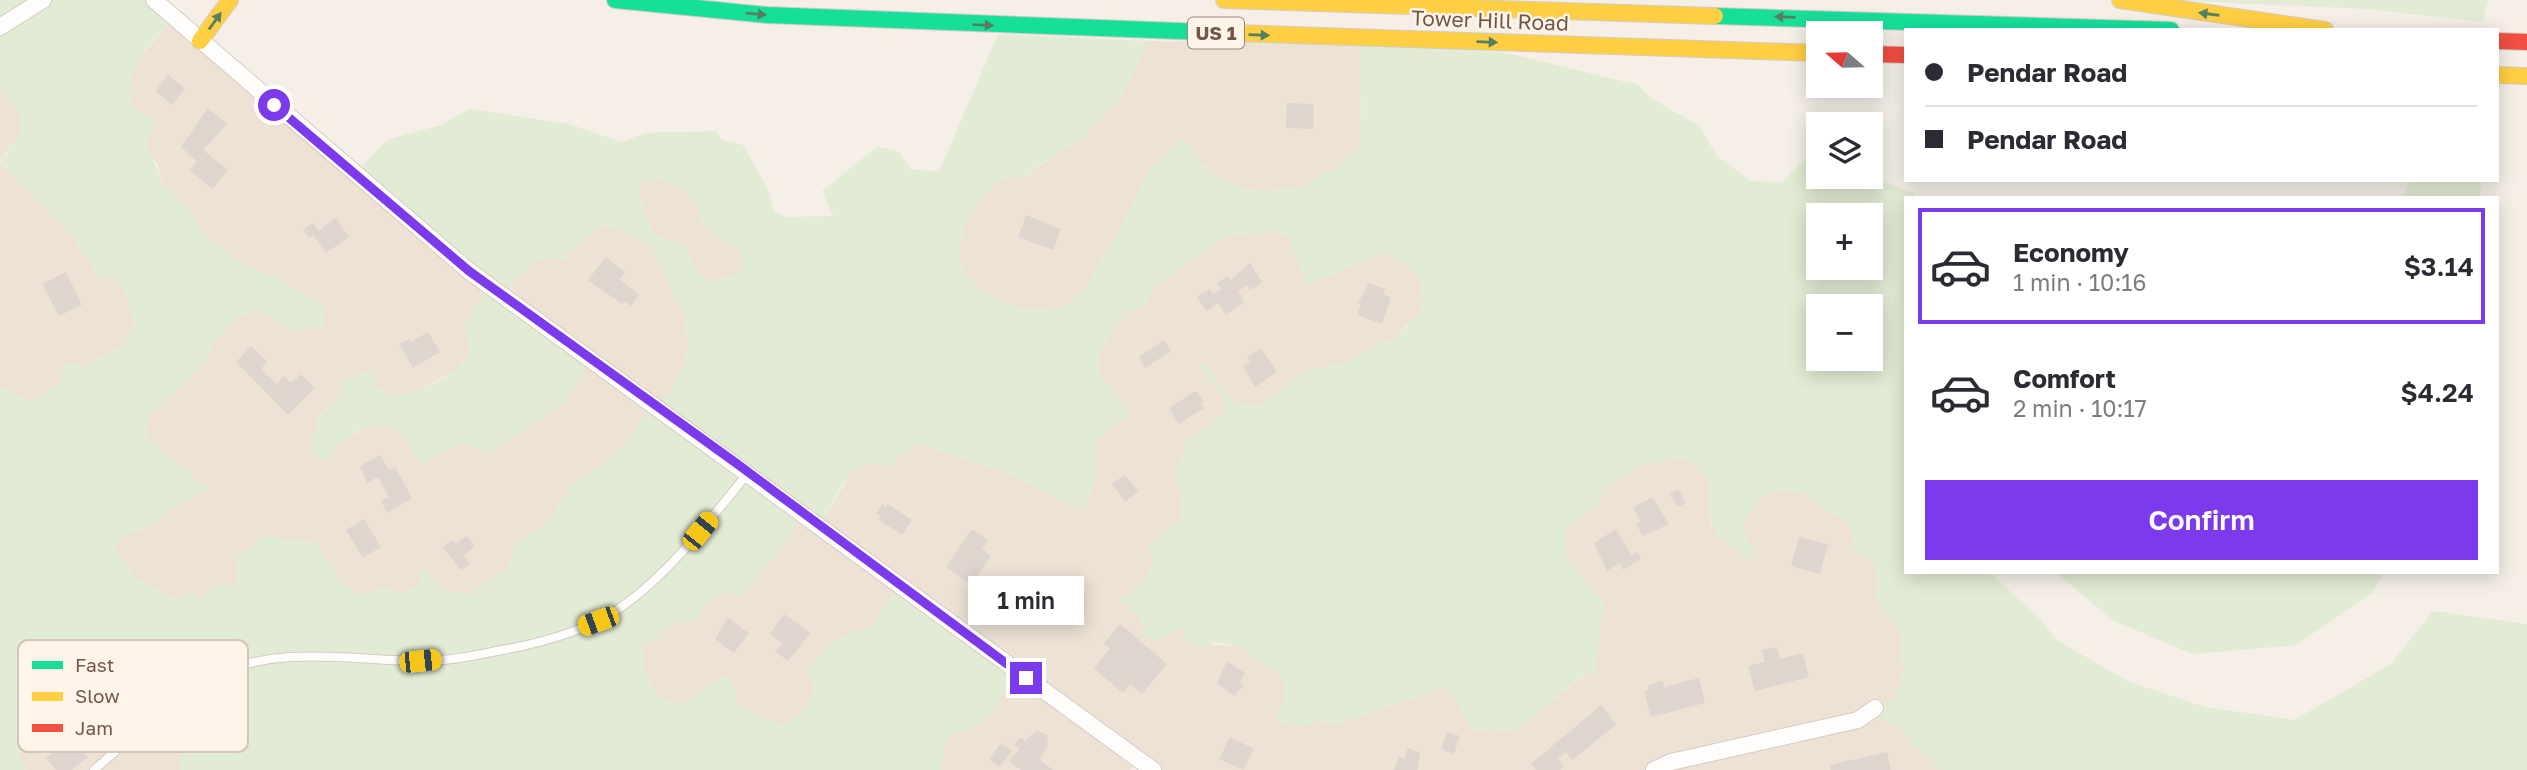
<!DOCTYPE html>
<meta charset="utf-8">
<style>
:root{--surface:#fff;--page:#f2f2f3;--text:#2b2b33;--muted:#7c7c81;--line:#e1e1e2;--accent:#7c3aed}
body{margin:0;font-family:"Golos Text",sans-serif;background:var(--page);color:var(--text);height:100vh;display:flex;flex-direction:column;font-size:26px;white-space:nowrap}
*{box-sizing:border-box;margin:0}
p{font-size:23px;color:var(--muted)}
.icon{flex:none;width:38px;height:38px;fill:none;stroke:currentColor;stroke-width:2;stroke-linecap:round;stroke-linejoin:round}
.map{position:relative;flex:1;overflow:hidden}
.drawer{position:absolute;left:1904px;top:196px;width:595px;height:378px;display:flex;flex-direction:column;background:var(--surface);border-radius:0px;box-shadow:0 4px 18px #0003}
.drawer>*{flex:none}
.top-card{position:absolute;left:1904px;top:28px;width:595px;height:154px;border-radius:0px;box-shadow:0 4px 18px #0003;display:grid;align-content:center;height:154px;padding:0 21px;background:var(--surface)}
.needle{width:46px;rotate:290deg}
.buttons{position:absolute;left:1806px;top:21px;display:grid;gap:14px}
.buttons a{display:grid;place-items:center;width:77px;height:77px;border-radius:0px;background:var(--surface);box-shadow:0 4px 18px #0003;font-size:35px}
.end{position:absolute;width:32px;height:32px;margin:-16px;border:9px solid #7c3aed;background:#fff;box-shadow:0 0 0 4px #fff}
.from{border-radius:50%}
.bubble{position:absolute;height:49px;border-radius:0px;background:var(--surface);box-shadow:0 4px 18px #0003;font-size:23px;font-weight:600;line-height:49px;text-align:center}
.car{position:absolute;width:21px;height:42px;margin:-21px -10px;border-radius:9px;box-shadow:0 0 5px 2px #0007;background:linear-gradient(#f5c518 24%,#345 0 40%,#f5c518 0 76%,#345 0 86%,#f5c518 0)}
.top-card b{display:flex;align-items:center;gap:24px;height:66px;font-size:26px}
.top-card b+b{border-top:2px solid var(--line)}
.top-card i{width:18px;height:18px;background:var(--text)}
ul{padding:12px 0 0;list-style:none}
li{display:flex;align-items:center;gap:21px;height:116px;margin:0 14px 10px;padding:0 7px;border:4px solid transparent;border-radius:0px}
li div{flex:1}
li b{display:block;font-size:26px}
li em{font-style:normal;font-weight:600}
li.current{border-color:var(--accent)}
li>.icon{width:63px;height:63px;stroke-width:1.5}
.cta{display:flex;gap:14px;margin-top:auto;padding:14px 21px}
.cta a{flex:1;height:80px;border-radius:0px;background:var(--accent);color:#fff;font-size:28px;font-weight:600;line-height:80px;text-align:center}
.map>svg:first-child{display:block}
.residential{fill:#eee2d5}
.green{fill:#e2ebd3;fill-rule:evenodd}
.building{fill:#ded5ce}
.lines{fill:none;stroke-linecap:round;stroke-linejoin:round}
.lane-casing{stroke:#d4ccc5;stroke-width:10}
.street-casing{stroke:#d4ccc5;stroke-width:18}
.fast-casing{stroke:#d4cbc5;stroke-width:18}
.slow-casing{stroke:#d4cbc5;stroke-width:18}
.jam-casing{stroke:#d4cbc5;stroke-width:18}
.lane{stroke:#fefdfc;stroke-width:8}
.street{stroke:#fefdfc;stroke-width:16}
.fast{stroke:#16e098;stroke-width:16}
.slow{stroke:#ffcf43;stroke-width:16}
.jam{stroke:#f24e42;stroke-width:16}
.oneway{fill:#567f61}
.route{stroke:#7c3aed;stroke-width:9}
.labels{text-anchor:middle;stroke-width:5;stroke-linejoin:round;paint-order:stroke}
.shield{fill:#fef5e8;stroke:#9b8679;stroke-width:2}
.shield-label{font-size:19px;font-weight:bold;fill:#71564a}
.street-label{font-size:21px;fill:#71564a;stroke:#fef5e8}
.key{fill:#fef5e8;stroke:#d4c5b9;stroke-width:2}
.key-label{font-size:19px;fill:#71564a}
</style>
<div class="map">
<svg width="2527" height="770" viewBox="0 0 2527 770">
<rect width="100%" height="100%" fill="#f5efe8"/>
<g class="residential">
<path d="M175 16 486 288 469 337V354L457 369 409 396 387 394 379 387 342 395 316 418 327 461 341 441 373 424 395 426 422 465 452 447 465 444 507 291 529 264 548 256 563 260 600 226 624 230 644 243 664 270 667 285 681 305 688 343 681 373 658 407 651 409 615 455 573 484 546 523 517 542 506 568 471 594 448 592 418 565 420 586 404 593 382 587 361 595 341 582 315 541H286L264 535 236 558 238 580 230 586 216 585 202 597H195L193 592 176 600 134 577 115 549 125 534 151 527 167 511 208 490 145 437 151 414 208 359 211 345 238 316 260 310 290 330 323 327 325 308 280 280 234 259 205 236 162 185 158 165 148 153 146 140 155 123 131 104 128 87 134 64Z"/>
<path d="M1148 41 1361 44 1360 144 1336 170 1324 171 1313 182 1302 188 1251 191 1225 184 1195 156 1184 138 1147 172 1134 203 1087 286 1065 306 1021 310 982 292 962 269 959 247 967 216 997 181 1017 176 1031 177 1027 174 1080 139Z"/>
<path d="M0 88 19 112 22 132 0 161Z"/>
<path d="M0 163 73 238 98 277 115 280 125 292 135 326 121 346 58 383 34 403 0 387Z"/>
<path d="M660 180 681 187 695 203 705 227 740 251 744 266 739 274 710 281 698 274 684 244 653 235 640 198 642 182Z"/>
<path d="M1271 231 1287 235 1308 284 1386 252 1417 274 1424 301 1417 318 1405 325 1394 341 1380 342 1350 362 1300 372 1285 389 1260 405 1235 403 1204 364 1200 366 1224 398 1226 413 1184 441 1182 463 1176 468 1182 516 1147 549 1154 558 1143 583 1119 600 1141 618 1157 641 1183 628 1186 643 1240 646 1285 680V696L1276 722 1299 726 1319 721 1337 725 1446 686 1460 706 1470 731 1519 729 1585 674 1595 594 1566 557 1565 529 1596 506 1601 493 1613 481 1642 465 1686 458 1708 478 1711 526 1747 541 1744 524 1761 496 1781 490 1807 494 1820 508 1850 523 1852 548 1876 564 1879 586 1875 599 1900 630 1903 670 1895 699 1874 708 1904 730 1914 747 1928 757 1938 770H1153L1139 761 1130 770H941L943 745 957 731 974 728 872 626 831 641 812 687 809 706 790 722 779 725 752 714 738 703 732 681 721 675 687 702 677 704 658 697 642 669 643 647 673 623 697 620 703 608 800 515 821 524 851 472 860 464 877 462 887 467 917 443 1010 474 1069 505 1093 490 1097 440 1131 413 1099 375 1097 359 1114 324 1125 312 1143 308 1156 285 1225 237Z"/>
<path d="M66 707 102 727 159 735 180 755V770H26L20 760 29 719Z"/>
</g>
<g class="green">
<path d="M0 0H160L175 16C151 44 124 63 131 104L155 123C138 154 156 154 162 185L185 204 205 236 234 259 280 280 325 307 323 327 290 330 260 310 238 316 211 345 209 359 151 414 145 437 209 490 167 511 151 527 125 534 115 549 134 577 175 600 193 592 195 597C206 597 207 589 215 586 224 583 229 587 238 581L236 558 264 535 286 541H315L341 582 361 595 382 587 404 593 420 586 418 563 448 592 471 594 506 568 517 542 546 523 573 484 615 455 651 408 658 407 681 373 688 343 681 305 667 285 664 270 644 243 624 230 600 226 563 260C535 253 523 271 507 291L589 362 564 404 487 455 465 444 452 447 422 466 395 426C362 423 346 435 327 461L310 453 317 418 342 395V380L371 370C374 378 377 388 385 393 404 403 463 373 469 353 471 343 468 335 464 326L486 288 357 171 387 140 441 125 470 109 569 124 622 142 645 133 716 131 722 140 742 144 768 189 774 212 787 217 833 216 822 191 877 147 898 151 911 169 939 172 998 34 1148 41 1123 97 1080 139 1027 173 1032 178 1017 176 997 181 967 216 959 247 962 269 982 292 1022 310 1065 306 1087 286 1134 203 1147 172 1183 137C1210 180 1232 193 1281 189 1301 188 1310 186 1324 171L1336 170 1360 144 1361 44 1502 52 1638 85 1651 98 1699 126 1717 156 1751 181 1782 182 1817 146 1818 177H1870L1914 193 1916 198H1906V572H1989L2040 619 2057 640 2127 681 2205 707 2294 720 2391 664 2433 611 2527 624V770H1938L1928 757 1914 747 1904 730 1867 714 1895 698 1903 670 1900 631 1875 599 1879 586 1876 565 1852 548 1850 523 1820 508 1807 494 1781 490 1761 496 1744 524 1747 541 1755 547 1751 562C1706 528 1711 534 1708 478L1686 458 1642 465 1613 481 1601 493 1597 506 1565 529 1566 557 1595 594 1604 600 1595 673 1584 674 1519 729 1470 731 1460 706 1446 686 1337 725 1320 721 1299 726 1275 722 1285 696V680L1240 646 1214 642 1207 648 1186 643 1183 628 1157 641 1144 636 1141 618 1118 600 1143 583 1154 558 1146 549 1182 516 1176 468 1182 463 1184 441 1226 413 1224 398 1199 367 1204 363 1235 403 1260 405 1284 389 1300 372 1350 362 1380 342 1394 341C1418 308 1430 321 1417 274L1386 252 1308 284 1287 235 1271 231 1225 237 1156 285 1143 308 1125 312 1114 324 1097 359 1099 375 1131 413 1097 440 1093 490 1085 509 1069 505 1010 474 917 443 887 467C852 448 835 500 821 524L800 516 794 531 742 596 722 592 703 608 697 620 673 623 643 647 642 669 658 697 677 704 687 702 721 675 732 681 738 703 752 714 779 725 790 722 809 706 812 687 807 672 831 641 872 626 896 587 1015 675C1006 688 998 706 987 717 960 743 946 718 941 770H180V755C151 727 144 731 106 736L102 727 66 707 29 719 20 760 26 770H0V387L34 403 58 383 65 364 88 366 121 346 135 326 125 292 115 280 98 278 73 238 0 163 22 132 19 112 0 88ZM660 180 681 187 695 203 705 227 740 251 744 266 739 274 710 281 698 274 684 244 653 235 640 198 642 182ZM1818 215H1871V268H1818ZM1818 306H1871V359H1818Z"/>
<path d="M2172 0H2488L2483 22 2366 9Z"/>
<path d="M2411 180H2481L2480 198H2402Z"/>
<path d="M2055 572H2384L2372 593 2296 645 2193 654 2114 621Z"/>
</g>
<g class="building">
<path d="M168 75 185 89 172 105 155 91Z"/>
<path d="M1287 103 1313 104V129L1286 128Z"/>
<path d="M208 108 227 124 203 150 228 170 212 189 190 170 197 161 181 147Z"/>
<path d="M1026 215 1061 229 1053 250 1018 237Z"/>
<path d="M336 218 349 237 326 253 313 235 309 238 303 230 313 223 318 231Z"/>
<path d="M606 257 625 272 619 279 639 294 631 306 624 301 622 304 588 280Z"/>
<path d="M1250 263 1262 282 1250 290 1247 285 1238 291 1244 302 1226 315 1218 303 1206 311 1197 297 1210 289 1213 294 1221 289 1217 283 1228 276 1231 280Z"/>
<path d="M66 272 82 305 59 316 42 284Z"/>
<path d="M1369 283 1385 289 1383 294 1391 297 1382 324 1357 315 1361 304 1358 303Z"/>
<path d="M428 332 440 352 413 368 399 344 409 339 411 342Z"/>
<path d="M1164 340 1171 351 1145 368 1139 357Z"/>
<path d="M251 346 267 362 261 369 277 384 284 376 291 383 301 374 315 388 288 415 236 362Z"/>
<path d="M1261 348 1277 372 1255 387 1243 367 1250 362 1247 357Z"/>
<path d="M1194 392H1197L1204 402 1201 403 1204 408 1179 424 1169 408Z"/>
<path d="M380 455 389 470 395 467 412 498 387 513 381 501 389 497 378 477 367 483 360 466Z"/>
<path d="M1124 475 1139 491 1125 502 1112 484Z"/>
<path d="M1678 489 1686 503 1678 507 1670 494Z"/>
<path d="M1652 497 1669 524 1643 536 1636 524 1641 522 1633 508Z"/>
<path d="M882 504 886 507 888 504 912 520 902 535 878 519 880 516 876 513Z"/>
<path d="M364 519 381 547 363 558 346 530Z"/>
<path d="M972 529 988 540 982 549 991 556 971 585 946 567Z"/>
<path d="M1616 529 1631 555 1637 552 1641 559 1623 570 1620 563 1607 571 1594 543Z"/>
<path d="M467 536 475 546 464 555 470 564 461 570 443 547 452 540 456 544Z"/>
<path d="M1799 537 1828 544 1820 574 1791 566Z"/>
<path d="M784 614 810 633 788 661 775 651 782 643 770 634Z"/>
<path d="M728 618 749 633 734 653 715 639Z"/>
<path d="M1120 624 1167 664 1142 694 1130 684 1123 693 1094 669 1110 648 1104 643Z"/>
<path d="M1777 647 1780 659 1803 653 1809 677 1755 691 1748 666 1765 662 1762 650Z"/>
<path d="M1227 661 1245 673 1240 682 1243 685 1235 696 1217 683Z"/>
<path d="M1699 678 1705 703 1651 717 1644 692 1649 690 1648 685 1663 681 1664 687Z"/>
<path d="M1601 705 1616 725 1572 760 1566 752 1558 759 1564 767 1560 770H1536L1531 764Z"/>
<path d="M65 729 88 757 72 770H56L46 758 55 751 48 744Z"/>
<path d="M1037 731 1048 735 1047 748 1039 759 1053 770H1021L1009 762 1019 749 1014 745 1020 737 1025 741Z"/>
<path d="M1447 732 1460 736 1454 754 1441 749Z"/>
<path d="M1230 737 1254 749 1243 770 1219 759Z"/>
<path d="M1001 743 1012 751 999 767 989 759Z"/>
<path d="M1408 748 1420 753 1417 770H1394L1399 757 1404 759Z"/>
<path d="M1887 752 1891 770H1831L1830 765Z"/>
</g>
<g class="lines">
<g class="lane-casing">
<path id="lane" d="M94 770C131 739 171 695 214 675 280 645 350 660 418 661 444 662 472 656 497 651 531 645 567 636 598 621 656 592 708 522 748 473"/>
</g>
<g class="street-casing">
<g id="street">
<path d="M154 0 469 271 1153 770"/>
<path d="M0 27 43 0"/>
<path d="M1654 770 1671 762 1858 720 1875 708"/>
</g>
</g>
<g class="fast-casing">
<g id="fast">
<path d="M615 0 767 15 1205 32"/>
<path d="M1715 16 2171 30"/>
</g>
</g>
<g class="slow-casing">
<g id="slow">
<path d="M1224 0 1715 16"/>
<path d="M2120 0 2325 30"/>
<path d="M1205 32 1818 53"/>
<path d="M200 41 230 0"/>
<path d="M2497 75 2527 76"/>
</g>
</g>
<g class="jam-casing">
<g id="jam">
<path d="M2497 41 2527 42"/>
<path d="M1871 54 1906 55"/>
</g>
</g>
<use href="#lane" class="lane"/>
<use href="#street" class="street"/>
<use href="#fast" class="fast"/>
<use href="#slow" class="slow"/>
<use href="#jam" class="jam"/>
</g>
<defs><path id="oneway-solid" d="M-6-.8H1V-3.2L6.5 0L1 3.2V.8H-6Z" transform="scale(1.75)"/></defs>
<g class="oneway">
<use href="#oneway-solid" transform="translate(756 14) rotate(5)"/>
<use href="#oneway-solid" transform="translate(2209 14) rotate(-172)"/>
<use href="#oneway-solid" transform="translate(1785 17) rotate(-178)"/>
<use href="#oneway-solid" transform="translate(215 21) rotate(-54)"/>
<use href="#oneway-solid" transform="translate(983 25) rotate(2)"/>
<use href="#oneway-solid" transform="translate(1259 35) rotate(2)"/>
<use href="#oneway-solid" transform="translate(1487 42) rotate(2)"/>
</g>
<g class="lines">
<path class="route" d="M274 105 469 271 736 463 1026 678"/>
</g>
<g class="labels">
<rect class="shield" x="1188" y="17.5" width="56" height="31" rx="5"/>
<g class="shield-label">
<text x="1216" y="40">US 1</text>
</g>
<g class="street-label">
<text transform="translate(1490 21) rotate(2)" y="7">Tower Hill Road</text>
</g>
</g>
<rect x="18" y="640" width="230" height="112" rx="10" class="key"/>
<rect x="32" y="661" width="31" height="8" fill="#16e098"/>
<rect x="32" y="692" width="31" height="9" fill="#ffcf43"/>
<rect x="32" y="724" width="31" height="8" fill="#f24e42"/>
<g class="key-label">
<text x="75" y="672">Fast</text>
<text x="75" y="703">Slow</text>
<text x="75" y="735">Jam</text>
</g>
</svg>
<div class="buttons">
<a><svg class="needle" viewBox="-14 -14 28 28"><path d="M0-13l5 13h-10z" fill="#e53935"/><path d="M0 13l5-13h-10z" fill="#7c7c81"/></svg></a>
<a><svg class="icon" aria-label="layers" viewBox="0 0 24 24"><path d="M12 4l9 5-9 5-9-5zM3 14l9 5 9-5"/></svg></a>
<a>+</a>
<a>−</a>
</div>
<i class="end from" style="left:274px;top:105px"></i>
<i class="end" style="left:1026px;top:678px"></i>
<div class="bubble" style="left:968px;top:576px;width:116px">1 min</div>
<i class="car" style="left:700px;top:531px;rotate:39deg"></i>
<i class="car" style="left:598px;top:621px;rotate:250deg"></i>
<i class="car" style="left:420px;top:661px;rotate:84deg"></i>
<div class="top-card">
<b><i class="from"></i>Pendar Road</b>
<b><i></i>Pendar Road</b>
</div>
<section class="drawer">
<ul>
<li class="current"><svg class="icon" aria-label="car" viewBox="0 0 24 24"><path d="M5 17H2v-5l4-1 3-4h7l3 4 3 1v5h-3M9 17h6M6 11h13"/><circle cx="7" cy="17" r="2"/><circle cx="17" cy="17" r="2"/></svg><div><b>Economy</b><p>1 min · 10:16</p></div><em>$3.14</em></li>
<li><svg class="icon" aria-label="car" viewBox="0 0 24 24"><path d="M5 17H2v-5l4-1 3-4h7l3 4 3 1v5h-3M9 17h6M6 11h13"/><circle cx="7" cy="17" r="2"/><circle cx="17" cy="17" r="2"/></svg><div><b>Comfort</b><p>2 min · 10:17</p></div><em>$4.24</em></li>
</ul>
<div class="cta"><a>Confirm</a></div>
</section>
</div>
